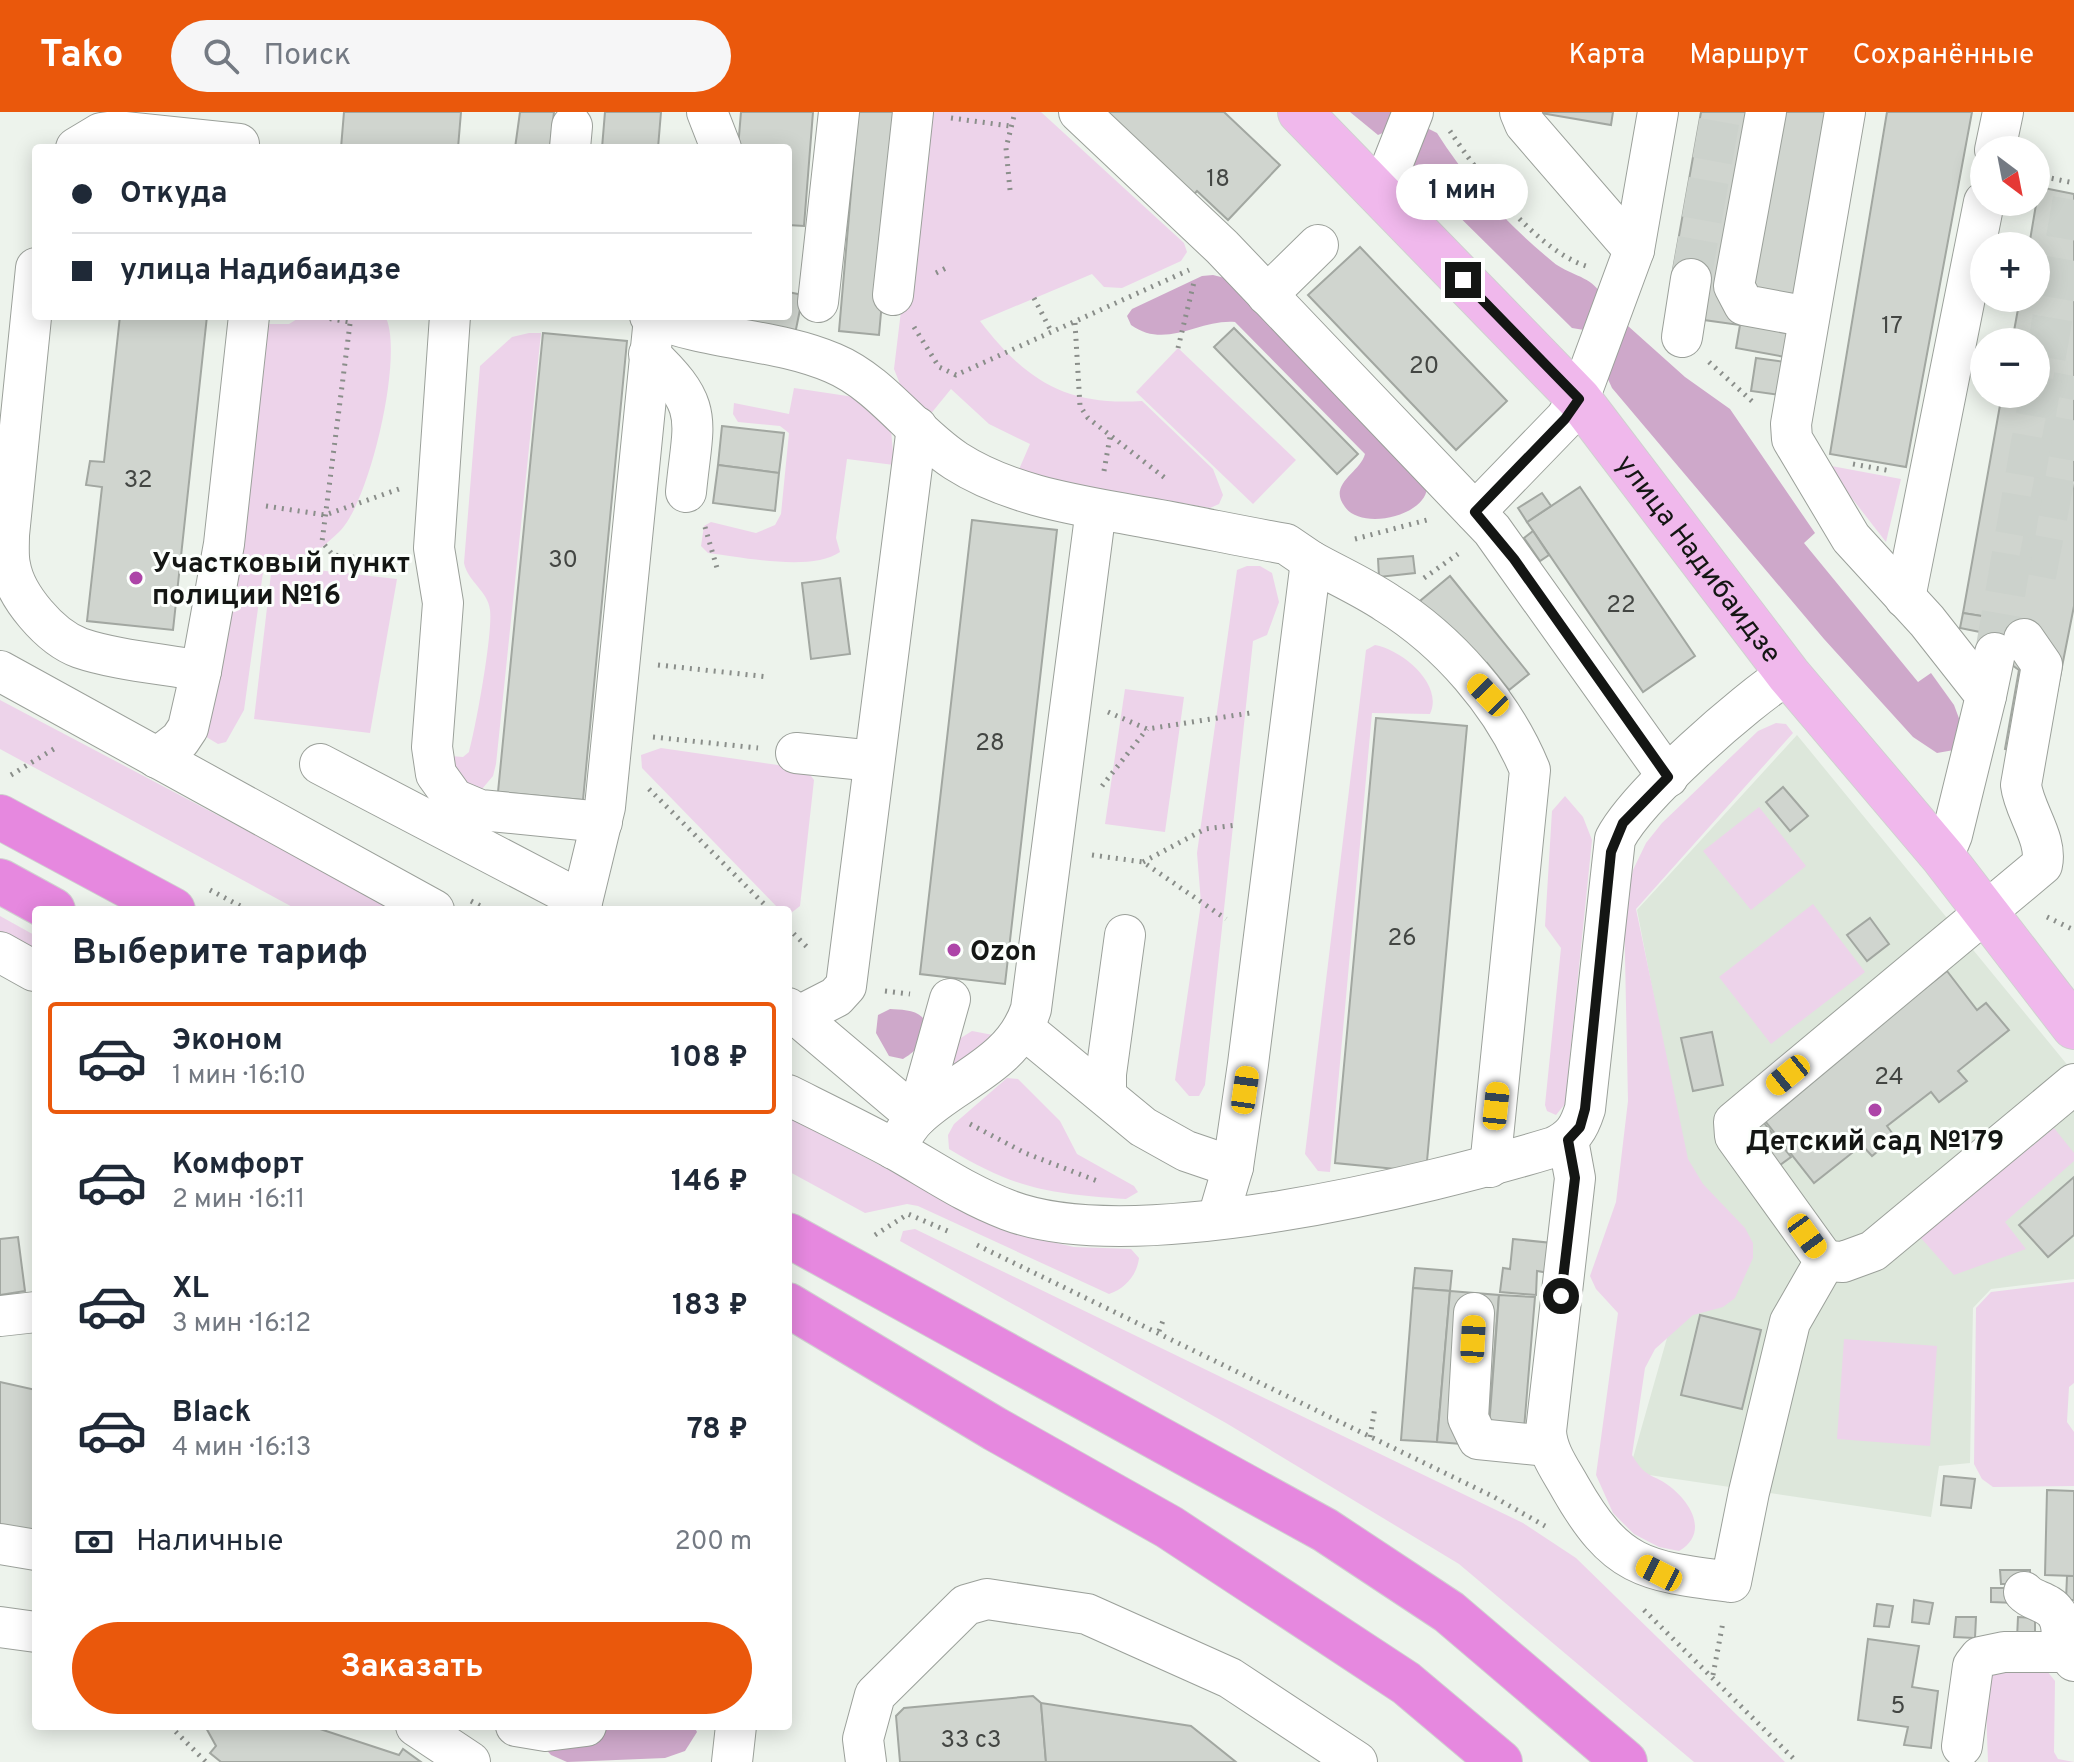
<!DOCTYPE html>
<html lang="ru">
<meta charset="utf-8">
<style>
:root{--surface:#fff;--page:#f6f6f7;--text:#1f2937;--muted:#747a83;--line:#e0e1e3;--accent:#ea580c}
body{margin:0;font-family:Overpass,sans-serif;background:var(--page);color:var(--text);height:100vh;display:flex;flex-direction:column;font-size:30px;white-space:nowrap}
*{box-sizing:border-box;margin:0}
p{font-size:26px;color:var(--muted)}
.icon{flex:none;width:44px;height:44px;fill:none;stroke:currentColor;stroke-width:2;stroke-linecap:round;stroke-linejoin:round}
.map{position:relative;flex:1;overflow:hidden}
.drawer{position:absolute;left:32px;top:794px;width:760px;height:824px;display:flex;flex-direction:column;background:var(--surface);border-radius:8px;box-shadow:0 4px 20px #0003}
.drawer>*{flex:none}
.guide{position:absolute;left:32px;top:32px;width:760px;height:176px;border-radius:8px;box-shadow:0 4px 20px #0003;display:grid;align-content:center;height:176px;padding:0 40px;background:var(--surface)}
.needle{width:52px;rotate:148deg}
.tools{position:absolute;left:1970px;top:24px;display:grid;gap:16px}
.tools a{display:grid;place-items:center;width:80px;height:80px;border-radius:50%;background:var(--surface);box-shadow:0 4px 20px #0003;font-size:40px}
.end{position:absolute;width:36px;height:36px;margin:-18px;border:10px solid #141614;background:#fff;box-shadow:0 0 0 4px #fff}
.from{border-radius:50%}
.bubble{position:absolute;height:56px;border-radius:28px;background:var(--surface);box-shadow:0 4px 20px #0003;font-size:26px;font-weight:700;line-height:56px;text-align:center}
.car{position:absolute;width:24px;height:48px;margin:-24px -12px;border-radius:10px;box-shadow:0 0 6px 2px #0007;background:linear-gradient(#f5c518 24%,#345 0 40%,#f5c518 0 76%,#345 0 86%,#f5c518 0)}
.guide b{display:flex;align-items:center;gap:28px;height:76px;font-size:30px}
.guide b+b{border-top:2px solid var(--line)}
.guide i{width:20px;height:20px;background:var(--text)}
ul{padding:0;list-style:none}
li{display:flex;align-items:center;gap:24px;height:112px;margin:0 16px 12px;padding:0 24px;border:4px solid transparent;border-radius:8px}
li div{flex:1}
li b{display:block;font-size:30px}
li em{font-style:normal;font-weight:700}
li.on{border-color:var(--accent)}
li>.icon{width:72px;height:72px;stroke-width:1.5}
h2{padding:0 40px;font-size:36px;line-height:96px}
.pay{display:flex;align-items:center;gap:20px;height:88px;padding:0 40px;font-size:30px}
.pay p{margin-inline-start:auto}
.primary-button{display:flex;gap:16px;margin-top:auto;padding:16px 40px}
.primary-button a{flex:1;height:92px;border-radius:48px;background:var(--accent);color:#fff;font-size:32px;font-weight:700;line-height:92px;text-align:center}
header{display:flex;align-items:center;gap:48px;box-sizing:border-box;height:112px;padding:0 40px;background:var(--accent);color:#fff}
header strong{font-size:38px}
nav{display:flex;gap:44px;margin-inline-start:auto;font-size:28px}
.search{width:560px;height:72px;background:var(--page);display:flex;align-items:center;gap:20px;box-sizing:border-box;padding:0 28px;border-radius:44px;color:var(--muted);font-size:30px}
.map>svg:first-child{display:block}
.built{fill:#dde7db}
.green{fill:#edd3ea}
.forest{fill:#cea8ca}
.building{fill:#d0d5cf;stroke:#a2a7a1;stroke-width:2}
.lines{fill:none;stroke-linecap:round;stroke-linejoin:round}
.minor-tunnel{stroke:#ccd2cc;stroke-width:40;stroke-dasharray:40 20;stroke-linecap:butt}
.minor-casing{stroke:#9ba09a;stroke-width:42}
.major-casing{stroke:#d0d0d0;stroke-width:46}
.highway-casing{stroke:#d0d0d0;stroke-width:46}
.path{stroke:#8a8e8a;stroke-width:5;stroke-dasharray:2 6;stroke-linecap:butt}
.minor{stroke:#fff;stroke-width:40}
.major{stroke:#f0b8ec;stroke-width:44}
.highway{stroke:#e688df;stroke-width:44}
.route{stroke:#141614;stroke-width:10}
.poi-dot{fill:#ad45a8;stroke:#fcfffc;stroke-width:3}
.labels{text-anchor:middle;stroke-width:6;stroke-linejoin:round;paint-order:stroke}
.number-label{font-size:24px;fill:#434643}
.street-label{font-size:28px;fill:#141614;stroke:#fcfffc}
.poi-label{font-size:28px;font-weight:bold;fill:#141614;stroke:#fcfffc;text-anchor:start}
</style>
<header>
<strong>Tako</strong>
<div class="search"><svg class="icon" aria-label="search" viewBox="0 0 24 24"><circle cx="10" cy="10" r="6"/><path d="M15 15l6 6"/></svg>Поиск</div>
<nav><a>Карта</a><a>Маршрут</a><a>Сохранённые</a></nav>
</header>
<div class="map">
<svg width="2074" height="1650" viewBox="0 0 2074 1650">
<rect width="100%" height="100%" fill="#edf3ec"/>
<path class="built" d="M1797 623 2074 961V1167L1991 1177 1973 1196 1970 1351 1939 1354 1931 1405 1629 1360 1684 1166 1683 1036 1637 798Z"/>
<g class="green">
<path d="M925 0H1041L1184 131 1187 140 1181 149 1122 176 1104 175 1092 162 980 209C1026 269 1066 294 1142 289L1213 357 1223 383 1219 392 1210 396 1017 362 1030 332 989 312 951 277 929 304 902 277 894 257Z"/>
<path d="M302 204H385C405 239 370 391 339 420 328 430 314 444 299 447 285 450 275 444 264 453L244 598 226 630 218 632 203 623 265 212H289Z"/>
<path d="M529 221H541L496 652 493 664 482 677 463 676 450 644 463 645 469 640C476 615 493 521 490 498 488 479 468 470 464 451L480 254 512 225Z"/>
<path d="M1178 236 1296 348 1253 392 1136 280Z"/>
<path d="M794 276 854 285 891 317 894 353 847 347 836 426 840 440C812 460 741 445 708 441L701 434 704 414 711 410 756 421 775 413 781 402 789 321 780 314 738 310 733 302 734 291 789 302Z"/>
<path d="M1826 353 1901 367 1886 430Z"/>
<path d="M272 453 397 467 370 621 254 607Z"/>
<path d="M1247 454H1260L1272 461 1279 490 1267 523 1253 529 1205 973 1199 984H1189L1175 968 1201 791 1197 741 1237 458Z"/>
<path d="M1375 533C1402 538 1444 572 1430 602L1372 601 1330 1060 1318 1059 1305 1042 1366 538Z"/>
<path d="M1125 577 1184 585 1165 720 1105 712Z"/>
<path d="M0 588 397 798H298L285 791 0 637Z"/>
<path d="M1776 611 1786 612 1793 621 1636 797 1688 1047 1703 1072 1745 1116 1753 1131V1146L1735 1186 1723 1195 1693 1203 1655 1237 1645 1256 1632 1343C1635 1348 1639 1354 1643 1358 1649 1364 1658 1366 1665 1371 1689 1387 1711 1420 1679 1439L1659 1435 1634 1422 1613 1401 1596 1363 1618 1201 1596 1177 1590 1164 1616 1090 1628 989 1624 796 1633 758 1646 731 1662 711 1758 619Z"/>
<path d="M661 636 806 657 814 668 800 794 791 801 779 797 642 656 641 643Z"/>
<path d="M1565 684 1583 705 1592 728 1565 992 1556 1003 1547 999 1545 993 1561 836 1545 814 1552 699Z"/>
<path d="M1759 695 1806 754 1751 798 1703 739Z"/>
<path d="M1813 792 1865 860 1771 932 1719 865Z"/>
<path d="M0 804 36 824V848L0 829Z"/>
<path d="M972 919 993 923 947 964 956 929Z"/>
<path d="M1007 966 1018 967 1060 1009 1077 1042 1134 1074 1138 1080 1126 1087C1050 1082 1015 1077 949 1037L948 1023 954 1012Z"/>
<path d="M788 1005 1008 1120 1074 1135 1131 1137 1139 1146C1137 1163 1125 1177 1109 1182L918 1094 907 1092 865 1101 788 1059Z"/>
<path d="M2054 1016 2074 1041V1049L2005 1110 2026 1137 1954 1163 1920 1125Z"/>
<path d="M915 1117 1523 1411 1576 1446 1785 1650H1694L1459 1452 1226 1311 900 1129 903 1119Z"/>
<path d="M2074 1170V1271L2069 1275 2067 1310 2074 1320V1374L1993 1375 1982 1367 1974 1352 1976 1196 1991 1180Z"/>
<path d="M1844 1227 1937 1234 1930 1334 1837 1327Z"/>
<path d="M1989 1558 2047 1559 2055 1569 2054 1640 2058 1647 2074 1650H1988L1985 1568Z"/>
</g>
<g class="forest">
<path d="M1350 0H1393L1385 20 1378 23Z"/>
<path d="M1429 17 1437 21C1468 70 1508 113 1553 150 1567 162 1589 164 1599 179L1584 218 1572 216 1422 68 1413 52 1421 19Z"/>
<path d="M1213 163 1225 166 1427 376C1425 404 1362 419 1345 395 1327 372 1360 361 1365 342L1235 210C1199 207 1166 238 1131 213L1127 204 1132 197 1202 164Z"/>
<path d="M1628 214 1685 265 1730 297 1815 421 1804 431 1918 570 1931 561 1954 593 1963 617 1954 638 1937 641 1913 625 1824 527 1612 276 1607 265 1623 216Z"/>
<path d="M890 897C900 898 914 897 922 905 936 919 916 940 903 947L889 944 876 921 878 903Z"/>
<path d="M637 1614H694L697 1620 685 1639 665 1646 567 1650 551 1643 543 1634 548 1624Z"/>
</g>
<g class="building">
<path d="M344 0H461L458 36H341Z"/>
<path d="M520 0H554L550 36H515Z"/>
<path d="M605 0H661L658 36H602Z"/>
<path d="M741 0H813L804 114 788 113V36H738Z"/>
<path d="M858 0H899L879 223 839 219Z"/>
<path d="M1102 0H1224L1280 53 1228 108 1197 79 1190 87Z"/>
<path d="M1535 0H1613L1611 13Z"/>
<path d="M1701 0H1828L1785 245 1736 236 1740 213 1704 208 1672 163Z"/>
<path d="M1887 0H1972L1906 355 1830 342Z"/>
<path d="M2039 75 2074 82V494L2044 646 2005 637 2019 558 1983 533 1988 505 1963 501 2002 282H2036V230H2012L2020 186H2036V134H2029Z"/>
<path d="M1360 135 1507 289 1456 338 1308 183Z"/>
<path d="M788 180 803 183 795 222 726 208 727 204H788Z"/>
<path d="M120 204H207L173 518 87 509 102 375 86 373 90 349 104 350Z"/>
<path d="M1234 216 1358 342 1337 362 1214 235Z"/>
<path d="M543 221 627 229 583 688 498 680Z"/>
<path d="M1756 246 1785 250 1780 283 1751 279Z"/>
<path d="M722 314 784 321 779 361 718 353Z"/>
<path d="M718 353 779 361 775 399 713 391Z"/>
<path d="M1580 375 1695 544 1643 580 1527 410Z"/>
<path d="M1542 381 1551 394 1527 410 1518 396Z"/>
<path d="M972 408 1057 418 1005 872 920 862Z"/>
<path d="M1533 419 1549 443 1540 449 1524 426Z"/>
<path d="M1413 444 1415 461 1379 465 1378 447Z"/>
<path d="M1450 464 1529 562 1509 578 1487 551 1477 559 1420 489Z"/>
<path d="M840 466 850 542 811 547 802 471Z"/>
<path d="M1963 501 1988 505 1985 521 1960 516Z"/>
<path d="M1376 606 1467 614 1426 1060 1335 1051Z"/>
<path d="M1783 675 1808 704 1790 719 1766 690Z"/>
<path d="M1870 806 1889 832 1867 849 1847 823Z"/>
<path d="M1947 859 1977 898 1986 891 2009 918 1958 959 1967 969 1939 990 1931 980 1887 1014 1895 1025 1872 1044 1862 1033 1814 1071 1762 1005Z"/>
<path d="M1712 920 1723 973 1693 979 1681 926Z"/>
<path d="M1761 1007 1791 1045 1776 1056 1746 1019Z"/>
<path d="M2074 1065V1123L2048 1145 2019 1113Z"/>
<path d="M18 1125 25 1179 0 1183V1127Z"/>
<path d="M1513 1127 1552 1131 1549 1161 1537 1159 1536 1183 1500 1180 1503 1156 1510 1157Z"/>
<path d="M1415 1156 1452 1159 1450 1179 1413 1176Z"/>
<path d="M1413 1176 1450 1179 1437 1330 1401 1328Z"/>
<path d="M1450 1179 1499 1183 1487 1334 1437 1330Z"/>
<path d="M1499 1183 1535 1185 1524 1317 1489 1315Z"/>
<path d="M1700 1203 1761 1218 1742 1297 1681 1283Z"/>
<path d="M0 1270 36 1278V1422L0 1417Z"/>
<path d="M1944 1364 1975 1367 1971 1396 1941 1393Z"/>
<path d="M2047 1378 2074 1379V1464L2045 1463Z"/>
<path d="M2000 1458H2030V1472H2001Z"/>
<path d="M2067 1464H2074V1488H2066Z"/>
<path d="M1991 1476H2016V1491L1991 1490Z"/>
<path d="M1914 1488 1933 1491 1929 1512 1912 1510Z"/>
<path d="M1877 1492 1893 1494 1889 1515 1874 1514Z"/>
<path d="M1956 1505H1976L1975 1526 1954 1525Z"/>
<path d="M2018 1505 2035 1506V1526H2017Z"/>
<path d="M1868 1527 1919 1534 1912 1575 1938 1579 1931 1636 1904 1633 1908 1615 1858 1608Z"/>
<path d="M1033 1584 1041 1591 1046 1650H900L896 1604 904 1596Z"/>
<path d="M1041 1591 1191 1614 1236 1650H1046Z"/>
<path d="M205 1614H311L399 1643 403 1637 421 1650H221L210 1641 216 1634Z"/>
</g>
<g class="lines">
<g class="minor-tunnel">
<path d="M1691 167 1721 0"/>
<path d="M2036 464 2074 264"/>
<path d="M1995 541 2073 86"/>
</g>
<g class="minor-casing">
<g id="minor">
<path d="M707 0 721 36"/>
<path d="M1079 0 1222 135 1492 418 1668 665"/>
<path d="M1520 0 1525 12 1634 138"/>
<path d="M1766 0 1734 174 1744 193 1809 205"/>
<path d="M1845 0 1791 312 1792 327 1851 426 1927 509 1986 584 1952 723 1943 745"/>
<path d="M76 36 101 21 116 19 239 32"/>
<path d="M570 36 572 14"/>
<path d="M1995 38 2003 0"/>
<path d="M1381 81 1413 0"/>
<path d="M36 156 9 423C9 432 8 444 10 453 15 484 50 525 80 536 115 548 164 552 201 559"/>
<path d="M893 183 913 0"/>
<path d="M1267 183 1318 133"/>
<path d="M818 190 839 0"/>
<path d="M450 204 434 436 443 491 432 635 436 662 454 687 480 698 602 710"/>
<path d="M650 204C709 229 775 226 833 251 881 271 913 321 956 349 1012 385 1084 394 1148 406 1194 414 1240 424 1286 432L1311 449"/>
<path d="M1682 225 1691 167"/>
<path d="M649 242C706 296 693 307 686 380"/>
<path d="M1475 400 1565 307 1579 287 1634 138 1658 0"/>
<path d="M1905 486 1984 90"/>
<path d="M0 559 434 798"/>
<path d="M1986 584 1995 541"/>
<path d="M796 641 874 649"/>
<path d="M157 646 180 628 188 616 201 559 224 432 249 204"/>
<path d="M320 652 582 789"/>
<path d="M580 798 605 695 654 206"/>
<path d="M0 840 34 859"/>
<path d="M788 896 917 1005 950 887"/>
<path d="M799 904 836 885 846 874 917 315"/>
<path d="M1024 917 1143 1015 1186 1039 1233 1055"/>
<path d="M1106 982V962L1125 823"/>
<path d="M788 983C824 1001 861 1019 896 1038 933 1059 968 1083 1008 1098 1133 1146 1425 1074 1554 1035 1573 1026 1579 1016 1585 997L1615 727C1638 683 1745 589 1788 562"/>
<path d="M1568 1028 1575 1066 1546 1319C1547 1340 1560 1357 1570 1375 1616 1456 1644 1459 1731 1470L1749 1380 1790 1210 1825 1149 1843 1150 1873 1139 2074 972"/>
<path d="M894 1037C901 1027 907 1015 916 1006 955 968 1013 953 1031 897L1096 397"/>
<path d="M1218 1106 1233 1055 1248 952 1311 449C1336 463 1363 475 1387 491 1448 529 1503 592 1530 658L1490 1055"/>
<path d="M1825 1149 1735 1024 1734 1010 2042 753C2048 727 2024 699 2021 673L2042 553 2024 527"/>
<path d="M1474 1201 1468 1306 1478 1327 1548 1334"/>
<path d="M0 1204 36 1200"/>
<path d="M0 1432 36 1438"/>
<path d="M2024 1480C2033 1490 2048 1489 2056 1501 2067 1516 2055 1528 2074 1549"/>
<path d="M0 1515 36 1520"/>
<path d="M416 1614 470 1650"/>
<path d="M516 1614 546 1619 586 1614"/>
<path d="M1962 1634 1973 1554 1980 1545 2004 1540H2066"/>
<path d="M732 1650 736 1614"/>
<path d="M866 1650 863 1627 875 1583 966 1493 987 1487 1087 1502 1230 1566 1357 1650"/>
</g>
</g>
<g class="major-casing">
<g id="major">
<path id="s1" d="M1300 0 1579 287 1788 562 1943 745 2074 915"/>
</g>
</g>
<g class="highway-casing">
<g id="highway">
<path d="M0 705 173 798"/>
<path d="M0 769 53 798"/>
<path d="M788 1123 1325 1418 1449 1500 1625 1650"/>
<path d="M788 1193 995 1317 1169 1415 1406 1571 1500 1650"/>
</g>
</g>
<g class="path">
<path d="M951 6 1010 14"/>
<path d="M1450 19C1479 63 1535 137 1586 154"/>
<path d="M2036 63 2074 71"/>
<path d="M1010 78 1006 36 1015 0"/>
<path d="M936 161 950 154"/>
<path d="M1034 186 1052 221"/>
<path d="M314 204 350 210"/>
<path d="M351 204 322 430 333 443 398 450"/>
<path d="M1075 211 1080 294 1088 306 1165 366"/>
<path d="M914 215 939 255 956 263 1189 158"/>
<path d="M1178 236 1195 166"/>
<path d="M1709 250 1755 292"/>
<path d="M1853 352 1891 359"/>
<path d="M1104 359 1110 325"/>
<path d="M266 394 325 403 399 377"/>
<path d="M705 415 717 456"/>
<path d="M1355 427 1427 408"/>
<path d="M1424 466 1458 442"/>
<path d="M658 553 769 565"/>
<path d="M1108 600 1147 617 1250 601"/>
<path d="M653 625 758 636"/>
<path d="M11 663 57 635"/>
<path d="M1102 674 1147 617"/>
<path d="M649 677 770 798"/>
<path d="M1092 743 1143 750 1226 807"/>
<path d="M1143 750 1205 717 1237 713"/>
<path d="M210 778 248 798"/>
<path d="M471 789 488 798"/>
<path d="M2047 805 2074 818"/>
<path d="M788 816 810 838"/>
<path d="M885 879 910 882"/>
<path d="M970 1012 1025 1041 1100 1070"/>
<path d="M875 1123 908 1102 950 1120"/>
<path d="M977 1133 1494 1385 1545 1414"/>
<path d="M1159 1219 1164 1206"/>
<path d="M1370 1325 1375 1295"/>
<path d="M1644 1498 1797 1650"/>
<path d="M1713 1563 1723 1510"/>
<path d="M170 1614 206 1650"/>
</g>
<use href="#minor" class="minor"/>
<use href="#major" class="major"/>
<use href="#highway" class="highway"/>
</g>
<g class="lines">
<path class="route" d="M1463 168 1579 287 1565 307 1475 400 1514 447 1668 665 1623 711 1611 740 1585 997 1580 1015 1568 1028 1575 1066 1561 1184"/>
</g>
<g class="poi-dot">
<circle cx="136" cy="466" r="8"/>
<circle cx="954" cy="838" r="8"/>
<circle cx="1875" cy="998" r="8"/>
</g>
<g class="labels">
<g class="number-label">
<text x="1218" y="74">18</text>
<text x="1892" y="221">17</text>
<text x="1424" y="261">20</text>
<text x="138" y="375">32</text>
<text x="563" y="455">30</text>
<text x="1621" y="500">22</text>
<text x="990" y="638">28</text>
<text x="1402" y="833">26</text>
<text x="1889" y="972">24</text>
<text x="1898" y="1601">5</text>
<text x="971" y="1635">33 с3</text>
</g>
<g class="street-label">
<text dy="10" stroke="none"><textPath href="#s1" startOffset="600">улица Надибаидзе</textPath></text>
</g>
<g class="poi-label">
<text x="152" y="460">Участковый пункт<tspan x="152" dy="32">полиции №16</tspan></text>
<text x="970" y="848">Ozon</text>
<text x="1875" y="1038" text-anchor="middle">Детский сад №179</text>
</g>
</g>
</svg>
<div class="tools">
<a><svg class="needle" viewBox="-14 -14 28 28"><path d="M0-13l5 13h-10z" fill="#e53935"/><path d="M0 13l5-13h-10z" fill="#747a83"/></svg></a>
<a>+</a>
<a>−</a>
</div>
<i class="end from" style="left:1561px;top:1184px"></i>
<i class="end" style="left:1463px;top:168px"></i>
<div class="bubble" style="left:1396px;top:52px;width:132px">1 мин</div>
<i class="car" style="left:1488px;top:583px;rotate:316deg"></i>
<i class="car" style="left:1788px;top:963px;rotate:231deg"></i>
<i class="car" style="left:1245px;top:978px;rotate:8deg"></i>
<i class="car" style="left:1496px;top:994px;rotate:6deg"></i>
<i class="car" style="left:1807px;top:1124px;rotate:144deg"></i>
<i class="car" style="left:1473px;top:1227px;rotate:3deg"></i>
<i class="car" style="left:1659px;top:1461px;rotate:297deg"></i>
<div class="guide">
<b><i class="from"></i>Откуда</b>
<b><i></i>улица Надибаидзе</b>
</div>
<section class="drawer">
<h2>Выберите тариф</h2>
<ul>
<li class="on"><svg class="icon" aria-label="car" viewBox="0 0 24 24"><path d="M5 17H2v-5l4-1 3-4h7l3 4 3 1v5h-3M9 17h6M6 11h13"/><circle cx="7" cy="17" r="2"/><circle cx="17" cy="17" r="2"/></svg><div><b>Эконом</b><p>1 мин · 16:10</p></div><em>108 ₽</em></li>
<li><svg class="icon" aria-label="car" viewBox="0 0 24 24"><path d="M5 17H2v-5l4-1 3-4h7l3 4 3 1v5h-3M9 17h6M6 11h13"/><circle cx="7" cy="17" r="2"/><circle cx="17" cy="17" r="2"/></svg><div><b>Комфорт</b><p>2 мин · 16:11</p></div><em>146 ₽</em></li>
<li><svg class="icon" aria-label="car" viewBox="0 0 24 24"><path d="M5 17H2v-5l4-1 3-4h7l3 4 3 1v5h-3M9 17h6M6 11h13"/><circle cx="7" cy="17" r="2"/><circle cx="17" cy="17" r="2"/></svg><div><b>XL</b><p>3 мин · 16:12</p></div><em>183 ₽</em></li>
<li><svg class="icon" aria-label="car" viewBox="0 0 24 24"><path d="M5 17H2v-5l4-1 3-4h7l3 4 3 1v5h-3M9 17h6M6 11h13"/><circle cx="7" cy="17" r="2"/><circle cx="17" cy="17" r="2"/></svg><div><b>Black</b><p>4 мин · 16:13</p></div><em>78 ₽</em></li>
</ul>
<div class="pay"><svg class="icon" aria-label="cash" viewBox="0 0 24 24"><path d="M3 7h18v10H3z"/><circle cx="12" cy="12" r="2"/></svg>Наличные<p>200 m</p></div>
<div class="primary-button"><a>Заказать</a></div>
</section>
</div>
